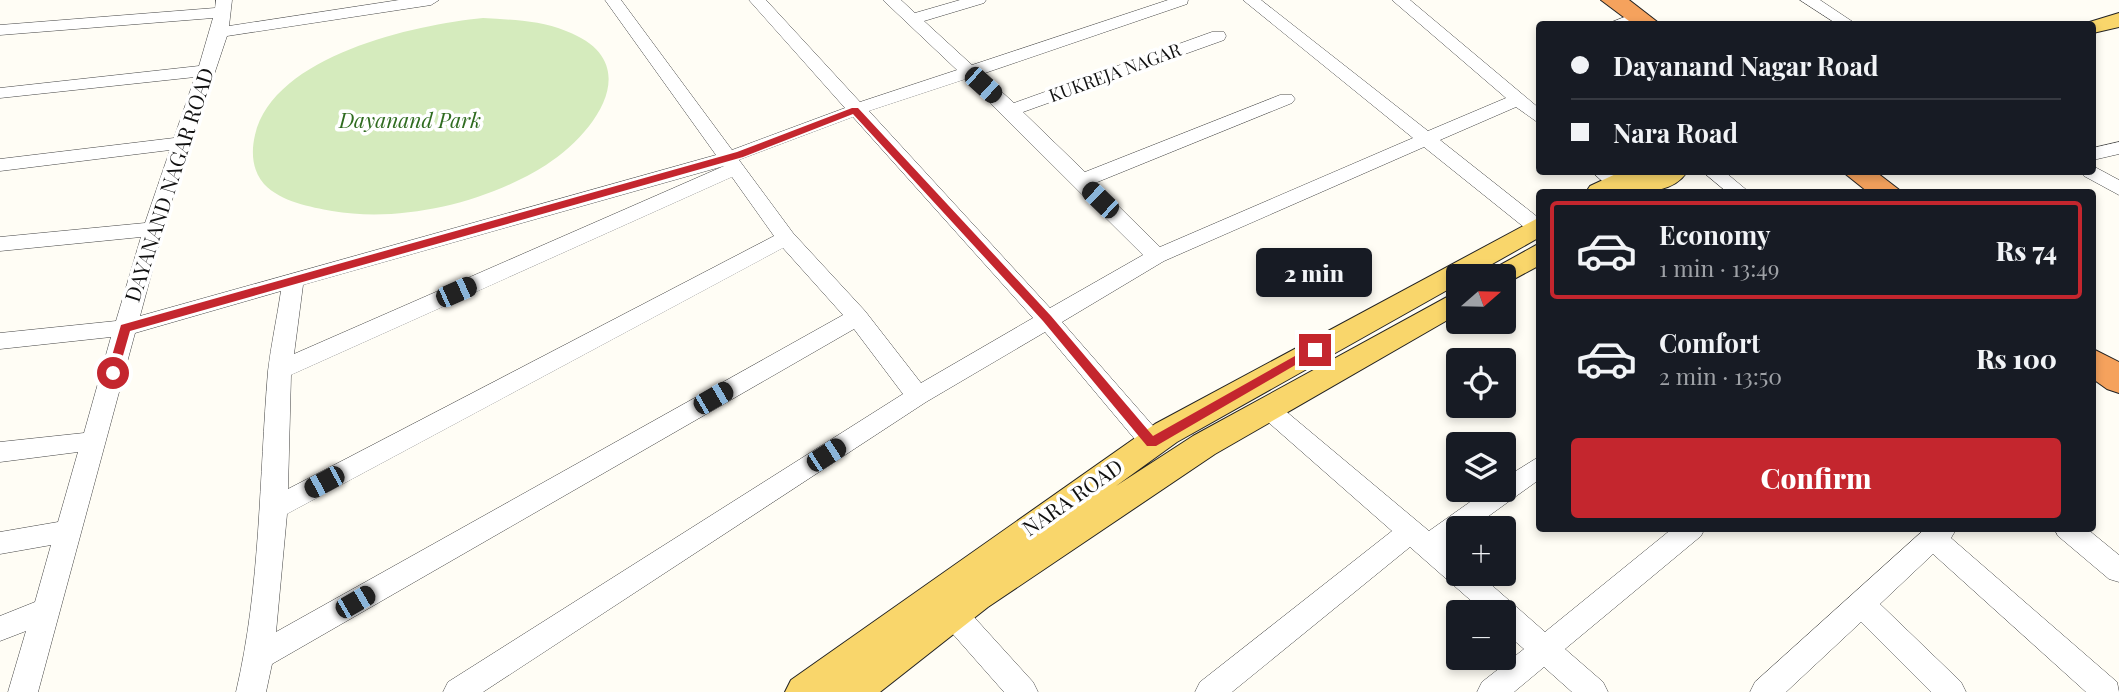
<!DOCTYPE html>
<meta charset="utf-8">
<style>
:root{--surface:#171b24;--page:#20242c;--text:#f1f3f6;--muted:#9ea1a6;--line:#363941;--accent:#c4262e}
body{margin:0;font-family:"Playfair Display",serif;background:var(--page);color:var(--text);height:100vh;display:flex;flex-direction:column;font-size:26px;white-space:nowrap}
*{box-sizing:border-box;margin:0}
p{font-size:23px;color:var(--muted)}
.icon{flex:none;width:38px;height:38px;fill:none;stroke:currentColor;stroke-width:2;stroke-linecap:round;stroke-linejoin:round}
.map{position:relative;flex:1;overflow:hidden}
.sheet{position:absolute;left:1536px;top:189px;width:560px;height:343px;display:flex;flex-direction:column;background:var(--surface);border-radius:7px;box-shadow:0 4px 10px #0003}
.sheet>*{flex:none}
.top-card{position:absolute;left:1536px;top:21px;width:560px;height:154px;border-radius:7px;box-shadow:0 4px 10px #0003;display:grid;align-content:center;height:154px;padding:0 35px;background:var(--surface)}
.needle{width:46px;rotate:70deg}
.tools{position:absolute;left:1446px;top:264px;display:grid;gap:14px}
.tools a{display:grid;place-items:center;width:70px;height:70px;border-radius:7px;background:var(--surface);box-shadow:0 4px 10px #0003;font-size:35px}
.end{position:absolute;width:32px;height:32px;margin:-16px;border:9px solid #c4262e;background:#fff;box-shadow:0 0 0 4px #fff}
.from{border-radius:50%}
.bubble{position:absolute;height:49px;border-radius:7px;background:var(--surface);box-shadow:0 4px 10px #0003;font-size:23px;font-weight:800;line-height:49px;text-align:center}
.car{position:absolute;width:21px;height:42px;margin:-21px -10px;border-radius:9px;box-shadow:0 0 5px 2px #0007;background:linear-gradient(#222 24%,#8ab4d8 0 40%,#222 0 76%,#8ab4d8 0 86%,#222 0)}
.top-card b{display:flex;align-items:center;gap:24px;height:66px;font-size:26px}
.top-card b+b{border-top:2px solid var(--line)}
.top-card i{width:18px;height:18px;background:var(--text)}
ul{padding:12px 0 0;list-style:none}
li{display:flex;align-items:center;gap:21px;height:98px;margin:0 14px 10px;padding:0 21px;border:4px solid transparent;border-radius:7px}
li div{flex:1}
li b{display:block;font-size:26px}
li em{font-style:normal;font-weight:800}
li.active{border-color:var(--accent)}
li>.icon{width:63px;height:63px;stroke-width:1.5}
.button{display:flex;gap:14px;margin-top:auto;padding:14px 35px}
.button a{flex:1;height:80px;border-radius:7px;background:var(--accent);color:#fff;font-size:28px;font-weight:800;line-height:80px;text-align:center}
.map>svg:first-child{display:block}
.green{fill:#d5ebbd}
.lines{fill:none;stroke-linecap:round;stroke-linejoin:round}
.minor-casing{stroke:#444;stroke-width:1}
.major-casing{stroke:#222;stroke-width:2}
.highway-casing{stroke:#222;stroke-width:2}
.minor{fill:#fff;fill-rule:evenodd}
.major{fill:#f9d66b;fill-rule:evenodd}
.highway{fill:#f5a25d;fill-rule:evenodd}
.route{fill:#c4262e}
.labels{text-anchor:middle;stroke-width:7;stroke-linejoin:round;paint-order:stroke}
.far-street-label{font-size:18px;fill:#111;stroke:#fff}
.park-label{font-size:21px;font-style:italic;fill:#2f6b1f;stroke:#fff}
.street-label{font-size:21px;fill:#111;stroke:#fff}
</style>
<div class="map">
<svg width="2119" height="692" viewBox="0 0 2119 692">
<rect width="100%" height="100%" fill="#fffdf5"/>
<path class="green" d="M483 18C511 20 539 20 566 31 648 62 595 134 546 165 486 203 401 223 332 211 311 207 281 202 264 184 252 170 251 152 255 135 274 55 414 25 483 18Z"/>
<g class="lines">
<g class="minor-casing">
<g id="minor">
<path d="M216 0H232L229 26 399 0H439L431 5 227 36 168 212 140 316 716 155 605 0H621L732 150 845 108 749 0H766L860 102 957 70 883 0H901L915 13 960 0H986L984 3 924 21 972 65 1168 0H1188L1187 4 982 74 1014 103 1212 32H1224L1226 36 1224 40 1023 112 1085 172 1280 95H1292L1295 99 1292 103 1095 183 1160 247 1413 138 1243 0H1261L1428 131 1506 98 1392 0H1410L1540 109V124L1516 107 1440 140 1540 219V233L1530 232 1424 147 1164 261 1062 322 1161 435 1164 442 1161 449 1152 452 1143 449 1045 332 926 402 483 692H443L448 682 903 394 854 329 272 664 266 692H236C261 585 259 479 268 371 271 345 277 318 281 291L135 333 38 692H8L26 631 0 641V616L35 602 51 545 0 554V532L58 522 78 452 0 462V442L84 433 111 337 0 349V333L116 321 141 237 0 251V237L145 223 170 150 0 171V159L174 138 195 77 0 98V88L199 66 213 18 0 35V25L215 8ZM966 79 1143 255 1050 308 869 111ZM853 117 1033 318 921 383 865 311 793 233 739 160ZM724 166 294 354 303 285ZM732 177 774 236 288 489 291 375ZM783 248 843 315 276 632 287 514Z"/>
<path d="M1800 0H1820L1856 24H1837Z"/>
<path d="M1627 16 1633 17V24H1607Z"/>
<path d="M2119 142V154L2093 160V148Z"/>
<path d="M2093 166 2119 180V195L2084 176 2082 172H2093Z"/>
<path d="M1592 172H1614L1626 183 1616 189 1609 187Z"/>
<path d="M1703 172H1725L1749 192H1727Z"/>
<path d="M1268 400 1276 403 1429 531 1487 490H1503V479L1540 456V479L1472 528H1458V539L1447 547 1458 556V574H1479L1545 632 1673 528H1705L1701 536 1565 649 1603 682 1608 692H1572L1544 667 1514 692H1477L1482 682 1524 649 1503 631V612H1484L1410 547 1232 692H1195L1200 682 1392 531 1260 415 1256 409 1260 403Z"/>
<path d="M1926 528H1957L1951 538 2117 682 2119 692H2086L1933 554 1880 604 1961 682 1966 692H1931L1861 622 1786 692H1750L1755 682Z"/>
<path d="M2054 528H2086L2119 555V582L2109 579 2058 536Z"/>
<path d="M954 603 964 606 1033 682 1038 692H1004L944 624 940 615 944 606Z"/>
</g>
</g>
<g class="major-casing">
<g id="major">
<path d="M2119 13V27L2093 33V24H2083Z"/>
<path d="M1620 172H1687C1673 193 1645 192 1623 192L1625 190 1619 192H1586L1590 186Z"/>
<path d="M1540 217V237L1471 276H1458V284L1177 442 1116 486 1193 436 1458 291V314L1215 454 988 607 880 692H785L791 680 1155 424Z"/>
<path d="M1540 243V265L1503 285V276H1489L1493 269Z"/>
</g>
</g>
<g class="highway-casing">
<g id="highway">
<path d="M1601 0H1629L1660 24H1633Z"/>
<path d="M1843 172H1876L1902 192H1868Z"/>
<path d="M2093 349 2119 362V393L2107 389 2093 379Z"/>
</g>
</g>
<use href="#minor" class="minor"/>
<use href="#major" class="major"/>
<use href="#highway" class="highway"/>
</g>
<path class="route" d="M852 108H858L1051 316 1153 436 1311 347 1321 350 1156 446H1147L1043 321 853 114 743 157 130 331 118 373 113 377 107 373 121 325 737 152Z"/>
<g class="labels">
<g class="far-street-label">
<text transform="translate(1115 73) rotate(-20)" y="6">KUKREJA NAGAR</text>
</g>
<g class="park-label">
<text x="410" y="128">Dayanand Park</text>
</g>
<g class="street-label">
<text transform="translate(170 185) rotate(-72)" y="7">DAYANAND NAGAR ROAD</text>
<text transform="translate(1073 498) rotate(-35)" y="7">NARA ROAD</text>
</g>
</g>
</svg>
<div class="tools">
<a><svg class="needle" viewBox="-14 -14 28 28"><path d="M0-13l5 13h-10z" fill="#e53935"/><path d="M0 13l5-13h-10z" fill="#9ea1a6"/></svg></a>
<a><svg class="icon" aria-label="locate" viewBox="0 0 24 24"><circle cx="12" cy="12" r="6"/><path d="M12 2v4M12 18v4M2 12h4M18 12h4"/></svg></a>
<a><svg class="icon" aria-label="layers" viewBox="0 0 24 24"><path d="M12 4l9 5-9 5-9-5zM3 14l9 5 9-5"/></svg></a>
<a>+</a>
<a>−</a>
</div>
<i class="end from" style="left:113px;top:373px"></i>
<i class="end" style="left:1315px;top:350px"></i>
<div class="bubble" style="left:1256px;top:248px;width:116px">2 min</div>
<i class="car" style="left:983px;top:85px;rotate:132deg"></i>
<i class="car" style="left:1100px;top:200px;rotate:314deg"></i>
<i class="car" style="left:456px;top:292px;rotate:66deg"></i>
<i class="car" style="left:713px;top:398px;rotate:60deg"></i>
<i class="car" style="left:826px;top:455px;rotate:57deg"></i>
<i class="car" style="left:324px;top:482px;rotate:242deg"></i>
<i class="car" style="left:355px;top:602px;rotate:60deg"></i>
<div class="top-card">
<b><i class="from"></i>Dayanand Nagar Road</b>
<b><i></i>Nara Road</b>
</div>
<section class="sheet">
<ul>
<li class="active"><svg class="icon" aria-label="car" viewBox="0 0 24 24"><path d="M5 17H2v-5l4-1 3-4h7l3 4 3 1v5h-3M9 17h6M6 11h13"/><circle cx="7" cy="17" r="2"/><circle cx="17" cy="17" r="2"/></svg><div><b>Economy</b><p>1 min · 13:49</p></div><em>Rs 74</em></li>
<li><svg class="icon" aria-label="car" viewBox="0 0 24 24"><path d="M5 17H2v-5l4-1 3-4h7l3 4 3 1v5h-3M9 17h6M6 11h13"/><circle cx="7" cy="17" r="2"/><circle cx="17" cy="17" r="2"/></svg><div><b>Comfort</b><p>2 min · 13:50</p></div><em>Rs 100</em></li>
</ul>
<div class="button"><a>Confirm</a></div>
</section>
</div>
